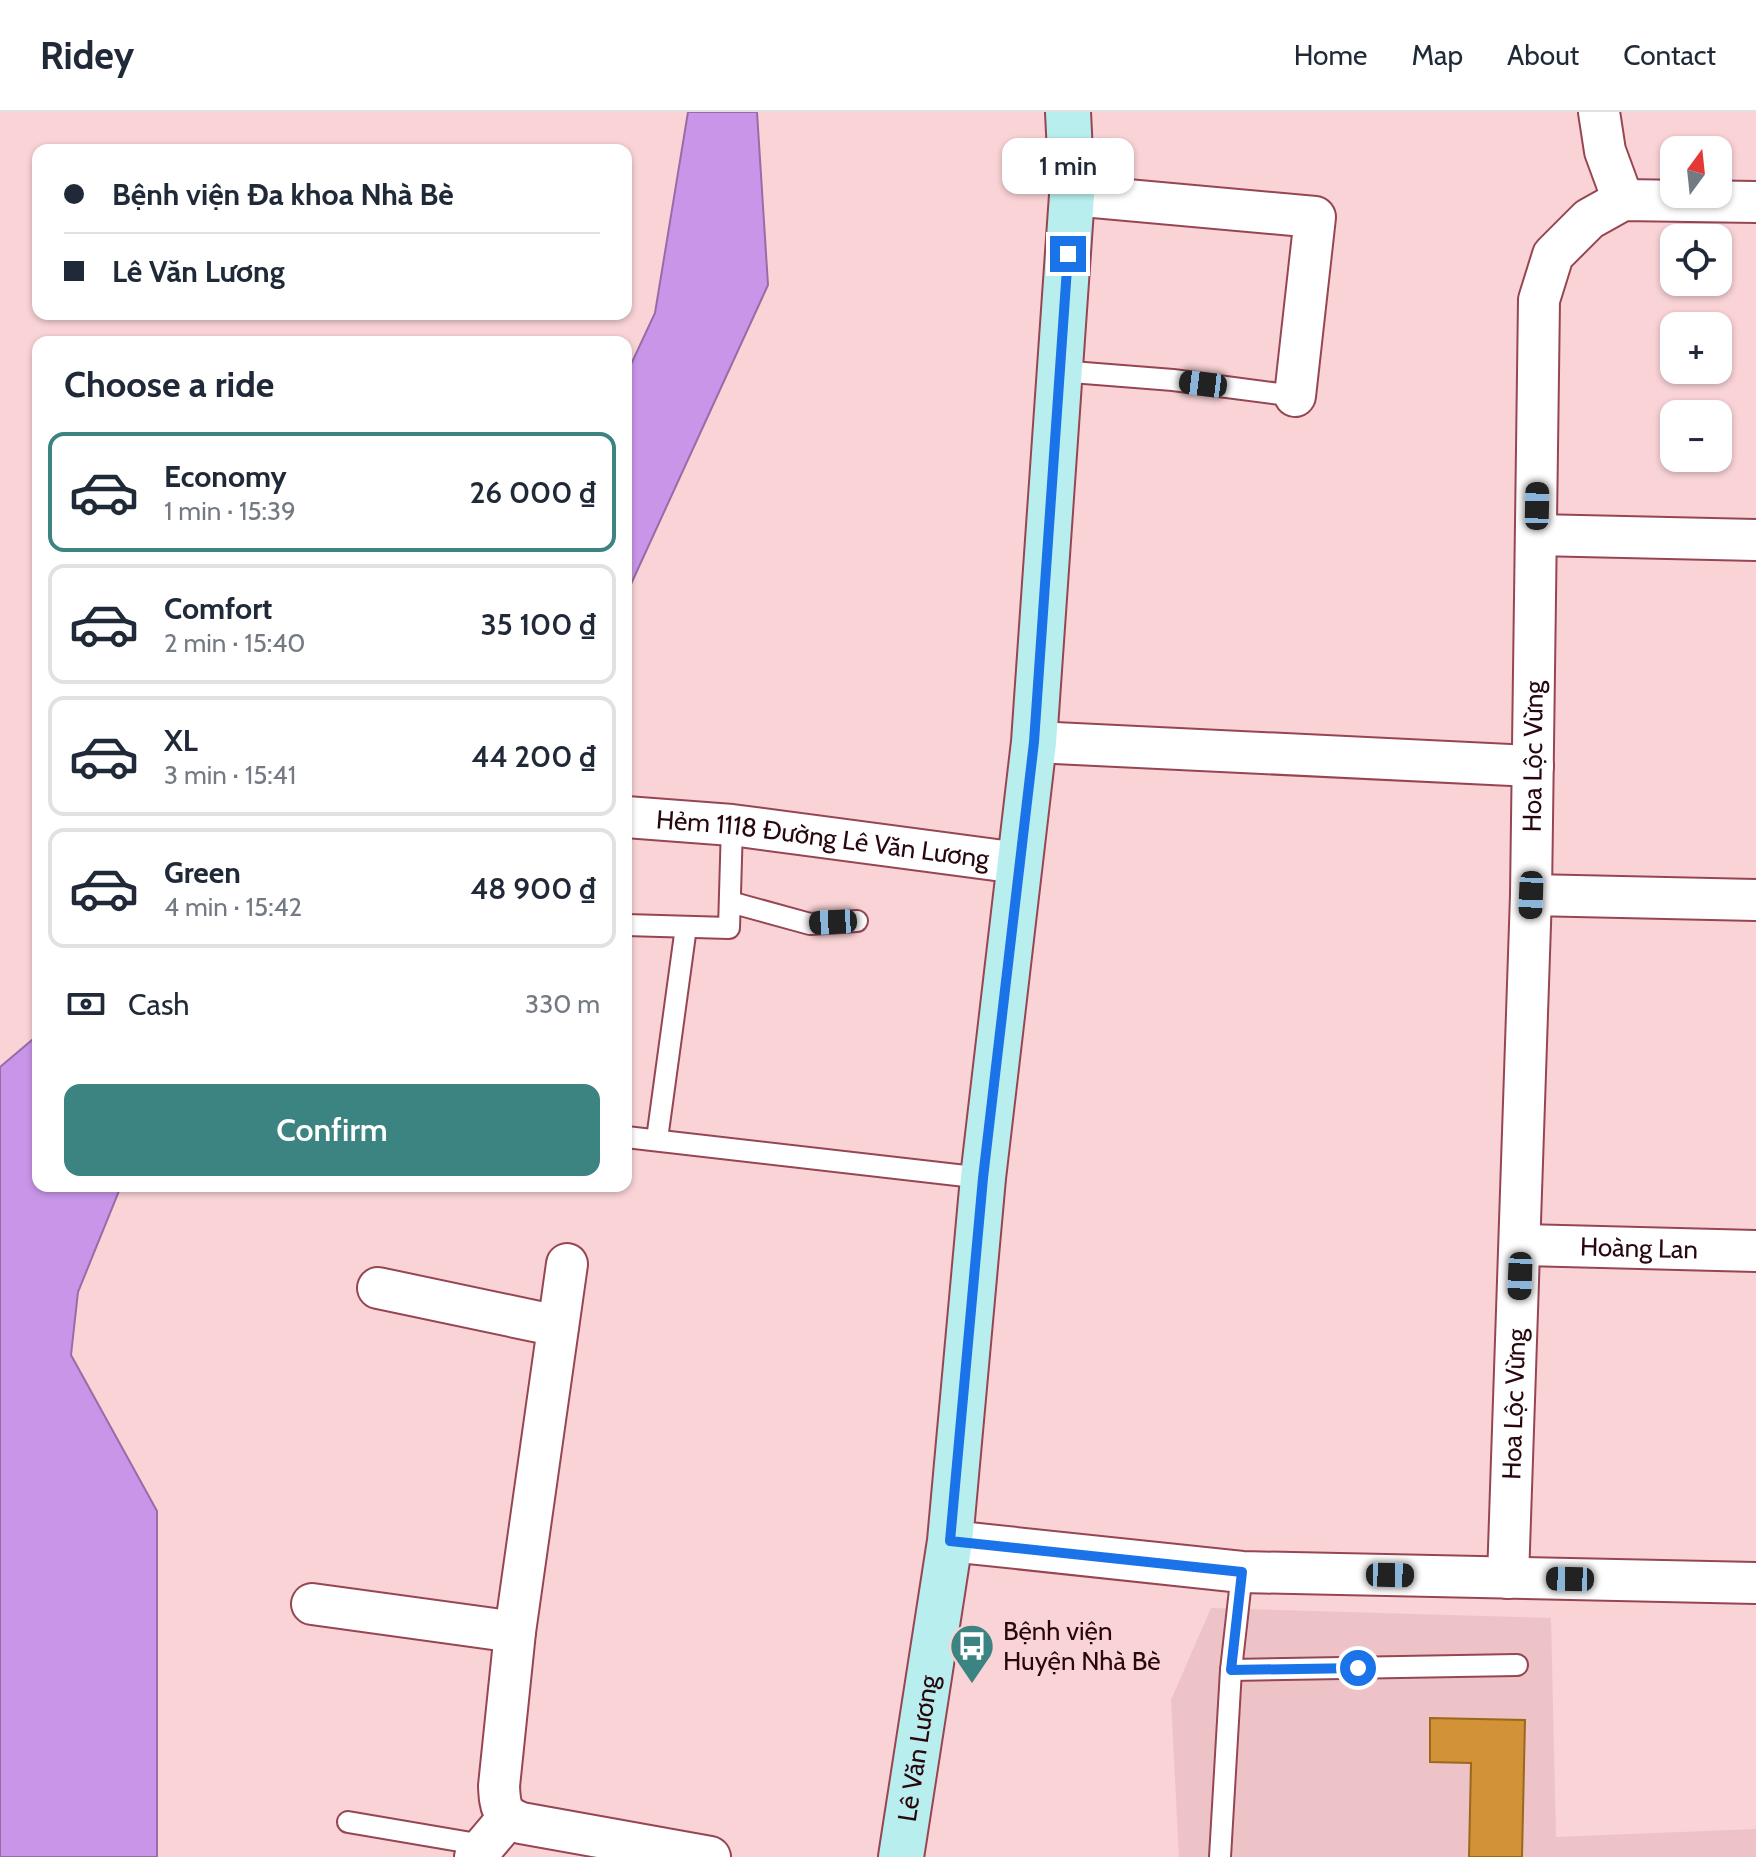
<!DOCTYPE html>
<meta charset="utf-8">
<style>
:root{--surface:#fff;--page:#f6f6f7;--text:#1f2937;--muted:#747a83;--line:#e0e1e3;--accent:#3c8481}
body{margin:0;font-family:Cabin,sans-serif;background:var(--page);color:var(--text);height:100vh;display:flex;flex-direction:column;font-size:30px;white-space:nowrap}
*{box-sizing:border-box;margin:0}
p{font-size:26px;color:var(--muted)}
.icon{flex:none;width:44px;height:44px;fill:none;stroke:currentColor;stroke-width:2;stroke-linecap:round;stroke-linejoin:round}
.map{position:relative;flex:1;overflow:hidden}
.drawer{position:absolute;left:32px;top:224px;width:600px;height:856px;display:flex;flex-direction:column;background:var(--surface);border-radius:16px;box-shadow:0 2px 6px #0004}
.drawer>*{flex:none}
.hud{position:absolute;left:32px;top:32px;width:600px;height:176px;border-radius:16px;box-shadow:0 2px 6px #0004;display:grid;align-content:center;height:176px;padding:0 32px;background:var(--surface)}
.needle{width:52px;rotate:15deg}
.controls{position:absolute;left:1660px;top:24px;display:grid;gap:16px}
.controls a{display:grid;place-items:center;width:72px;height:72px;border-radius:16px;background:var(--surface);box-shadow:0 2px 6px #0004;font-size:40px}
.end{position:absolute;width:36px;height:36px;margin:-18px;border:10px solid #1a73e8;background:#fff;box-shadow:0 0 0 4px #fff}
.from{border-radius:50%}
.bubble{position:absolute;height:56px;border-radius:16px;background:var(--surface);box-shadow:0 2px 6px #0004;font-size:26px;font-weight:600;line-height:56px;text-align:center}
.car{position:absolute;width:24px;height:48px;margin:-24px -12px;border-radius:10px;box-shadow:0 0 6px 2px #0007;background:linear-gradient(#222 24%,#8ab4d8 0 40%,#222 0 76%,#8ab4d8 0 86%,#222 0)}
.hud b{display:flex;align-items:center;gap:28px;height:76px;font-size:30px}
.hud b+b{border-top:2px solid var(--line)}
.hud i{width:20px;height:20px;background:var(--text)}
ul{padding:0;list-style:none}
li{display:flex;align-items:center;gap:24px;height:120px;margin:0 16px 12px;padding:0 16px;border:4px solid var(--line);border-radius:16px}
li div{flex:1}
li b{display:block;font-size:30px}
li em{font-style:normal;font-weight:600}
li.on{border-color:var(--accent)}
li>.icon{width:72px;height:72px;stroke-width:1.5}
h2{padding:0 32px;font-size:36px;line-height:96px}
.pay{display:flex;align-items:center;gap:20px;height:88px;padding:0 32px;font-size:30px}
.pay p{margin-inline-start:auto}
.primary-button{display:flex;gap:16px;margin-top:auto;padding:16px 32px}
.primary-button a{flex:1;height:92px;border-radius:16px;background:var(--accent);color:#fff;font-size:32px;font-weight:600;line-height:92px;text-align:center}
header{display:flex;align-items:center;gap:48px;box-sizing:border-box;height:112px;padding:0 40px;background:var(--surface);border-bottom:2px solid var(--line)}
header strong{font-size:38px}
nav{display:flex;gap:44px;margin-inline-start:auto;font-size:28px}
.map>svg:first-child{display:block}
.built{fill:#edc3c7}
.water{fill:#c995e9;stroke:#996ba7;stroke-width:2}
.building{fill:#d29237;stroke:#9a671b;stroke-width:2}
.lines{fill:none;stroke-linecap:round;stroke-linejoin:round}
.service-casing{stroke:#964653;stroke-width:24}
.minor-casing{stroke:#964653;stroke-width:44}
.secondary-casing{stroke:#964653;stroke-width:48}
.service{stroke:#fff;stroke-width:20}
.minor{stroke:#fff;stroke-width:40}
.secondary{stroke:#b8efee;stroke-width:44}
.route{stroke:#1a73e8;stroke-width:10}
.labels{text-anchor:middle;stroke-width:6;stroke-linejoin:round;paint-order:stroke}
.street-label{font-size:26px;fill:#28080e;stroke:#f9d3d6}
.poi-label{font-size:26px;fill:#28080e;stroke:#f9d3d6;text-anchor:start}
</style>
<header>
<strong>Ridey</strong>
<nav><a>Home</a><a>Map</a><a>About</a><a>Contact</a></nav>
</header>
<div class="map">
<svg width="1756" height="1745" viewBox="0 0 1756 1745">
<rect width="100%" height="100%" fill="#f9d3d6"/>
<path class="built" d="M1211 1496 1551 1506 1556 1725 1756 1717V1745H1179L1171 1588Z"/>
<g class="water">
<path d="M688 0H757L768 173 626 483V263L655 201Z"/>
<path d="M38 923V1074H121L78 1180 71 1243 157 1399V1745H0V955Z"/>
</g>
<path class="building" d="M1430 1606 1525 1608 1522 1745H1469L1471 1651 1430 1650Z"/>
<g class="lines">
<g class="service-casing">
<g id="service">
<path d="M1059 259 1173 268 1295 284"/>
<path d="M730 790 810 812 857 809"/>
<path d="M626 813 729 816 732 713"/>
<path d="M626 1025 983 1066"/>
<path d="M657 1027 686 815"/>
<path d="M1231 1558 1517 1553"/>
<path d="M348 1710 483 1733"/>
<path d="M1220 1745 1231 1558 1242 1460"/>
</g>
</g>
<g class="minor-casing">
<g id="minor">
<path d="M1599 0 1605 39 1623 88"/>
<path d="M1072 83 1315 105 1295 284"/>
<path d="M1536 423 1756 428"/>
<path d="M1034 630 1533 654"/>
<path id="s1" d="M626 705 732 713 1018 751"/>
<path d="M1531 783 1756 788"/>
<path id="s2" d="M1521 1133 1756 1139"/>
<path d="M567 1152 515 1520 499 1674C500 1695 501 1703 521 1711L710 1745"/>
<path d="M378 1176 558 1214"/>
<path d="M950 1429 1242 1460 1756 1471"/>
<path id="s3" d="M1508 1466 1531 783 1539 188 1553 143 1589 107 1623 88 1756 90"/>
<path d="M312 1492 515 1520"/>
<path d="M475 1745 508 1706"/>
</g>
</g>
<g class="secondary-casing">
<g id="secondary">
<path id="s4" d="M901 1745 950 1429 983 1066 1034 630 1072 83 1068 0"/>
</g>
</g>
<use href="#service" class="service"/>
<use href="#minor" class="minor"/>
<use href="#secondary" class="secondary"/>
</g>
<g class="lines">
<path class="route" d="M1068 142 1034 630 983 1066 950 1429 1242 1460 1231 1558 1358 1556"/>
</g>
<defs>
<g id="bus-pin" transform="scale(2.3)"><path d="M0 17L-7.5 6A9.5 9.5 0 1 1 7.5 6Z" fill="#3c8481" stroke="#f9d3d6"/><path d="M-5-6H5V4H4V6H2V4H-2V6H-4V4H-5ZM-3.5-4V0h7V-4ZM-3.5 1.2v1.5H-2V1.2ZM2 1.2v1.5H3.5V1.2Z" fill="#fff"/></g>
</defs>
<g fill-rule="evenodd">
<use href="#bus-pin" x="972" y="1534"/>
</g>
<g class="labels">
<g class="street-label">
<text dy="9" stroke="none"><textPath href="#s3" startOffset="822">Hoa Lộc Vừng</textPath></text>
<text dy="9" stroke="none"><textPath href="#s1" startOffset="198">Hẻm 1118 Đường Lê Văn Lương</textPath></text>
<text dy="9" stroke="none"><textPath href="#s2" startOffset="118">Hoàng Lan</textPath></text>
<text dy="9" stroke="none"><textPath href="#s3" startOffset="174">Hoa Lộc Vừng</textPath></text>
<text dy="9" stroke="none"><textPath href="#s4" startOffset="110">Lê Văn Lương</textPath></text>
</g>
<g class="poi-label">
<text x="1003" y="1528">Bệnh viện<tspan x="1003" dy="30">Huyện Nhà Bè</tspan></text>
</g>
</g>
</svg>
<div class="controls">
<a><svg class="needle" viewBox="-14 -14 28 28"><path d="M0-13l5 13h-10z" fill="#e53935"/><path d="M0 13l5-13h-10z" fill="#747a83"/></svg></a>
<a><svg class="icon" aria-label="locate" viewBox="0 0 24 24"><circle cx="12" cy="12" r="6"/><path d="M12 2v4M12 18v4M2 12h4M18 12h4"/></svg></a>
<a>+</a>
<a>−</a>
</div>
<i class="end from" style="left:1358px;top:1556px"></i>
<i class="end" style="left:1068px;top:142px"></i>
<div class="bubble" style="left:1002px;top:26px;width:132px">1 min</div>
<i class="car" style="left:1203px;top:272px;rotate:277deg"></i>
<i class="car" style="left:1537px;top:394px;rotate:1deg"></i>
<i class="car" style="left:1531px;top:783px;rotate:182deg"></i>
<i class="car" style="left:833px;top:810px;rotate:267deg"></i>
<i class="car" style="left:1520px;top:1164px;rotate:182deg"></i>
<i class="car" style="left:1390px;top:1463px;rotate:91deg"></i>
<i class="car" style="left:1570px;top:1467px;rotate:271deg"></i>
<div class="hud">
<b><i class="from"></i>Bệnh viện Đa khoa Nhà Bè</b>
<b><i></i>Lê Văn Lương</b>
</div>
<section class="drawer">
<h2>Choose a ride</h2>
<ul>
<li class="on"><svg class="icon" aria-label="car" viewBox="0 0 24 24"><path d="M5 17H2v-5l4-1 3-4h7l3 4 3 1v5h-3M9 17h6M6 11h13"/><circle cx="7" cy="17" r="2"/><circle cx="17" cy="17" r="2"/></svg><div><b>Economy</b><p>1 min · 15:39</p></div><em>26 000 ₫</em></li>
<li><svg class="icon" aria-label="car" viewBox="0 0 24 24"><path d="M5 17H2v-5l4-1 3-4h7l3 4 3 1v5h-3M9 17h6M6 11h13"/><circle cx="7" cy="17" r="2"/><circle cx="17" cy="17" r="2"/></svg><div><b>Comfort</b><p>2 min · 15:40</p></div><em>35 100 ₫</em></li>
<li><svg class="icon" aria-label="car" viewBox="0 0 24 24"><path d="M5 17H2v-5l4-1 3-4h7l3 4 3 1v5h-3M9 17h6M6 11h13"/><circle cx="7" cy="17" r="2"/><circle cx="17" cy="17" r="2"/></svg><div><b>XL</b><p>3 min · 15:41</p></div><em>44 200 ₫</em></li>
<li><svg class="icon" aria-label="car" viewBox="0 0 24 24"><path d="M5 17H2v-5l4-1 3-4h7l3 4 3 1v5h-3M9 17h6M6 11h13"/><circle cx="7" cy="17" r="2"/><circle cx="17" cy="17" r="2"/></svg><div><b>Green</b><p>4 min · 15:42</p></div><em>48 900 ₫</em></li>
</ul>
<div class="pay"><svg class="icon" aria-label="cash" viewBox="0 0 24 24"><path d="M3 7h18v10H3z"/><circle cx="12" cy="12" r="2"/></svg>Cash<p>330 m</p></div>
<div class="primary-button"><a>Confirm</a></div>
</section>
</div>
